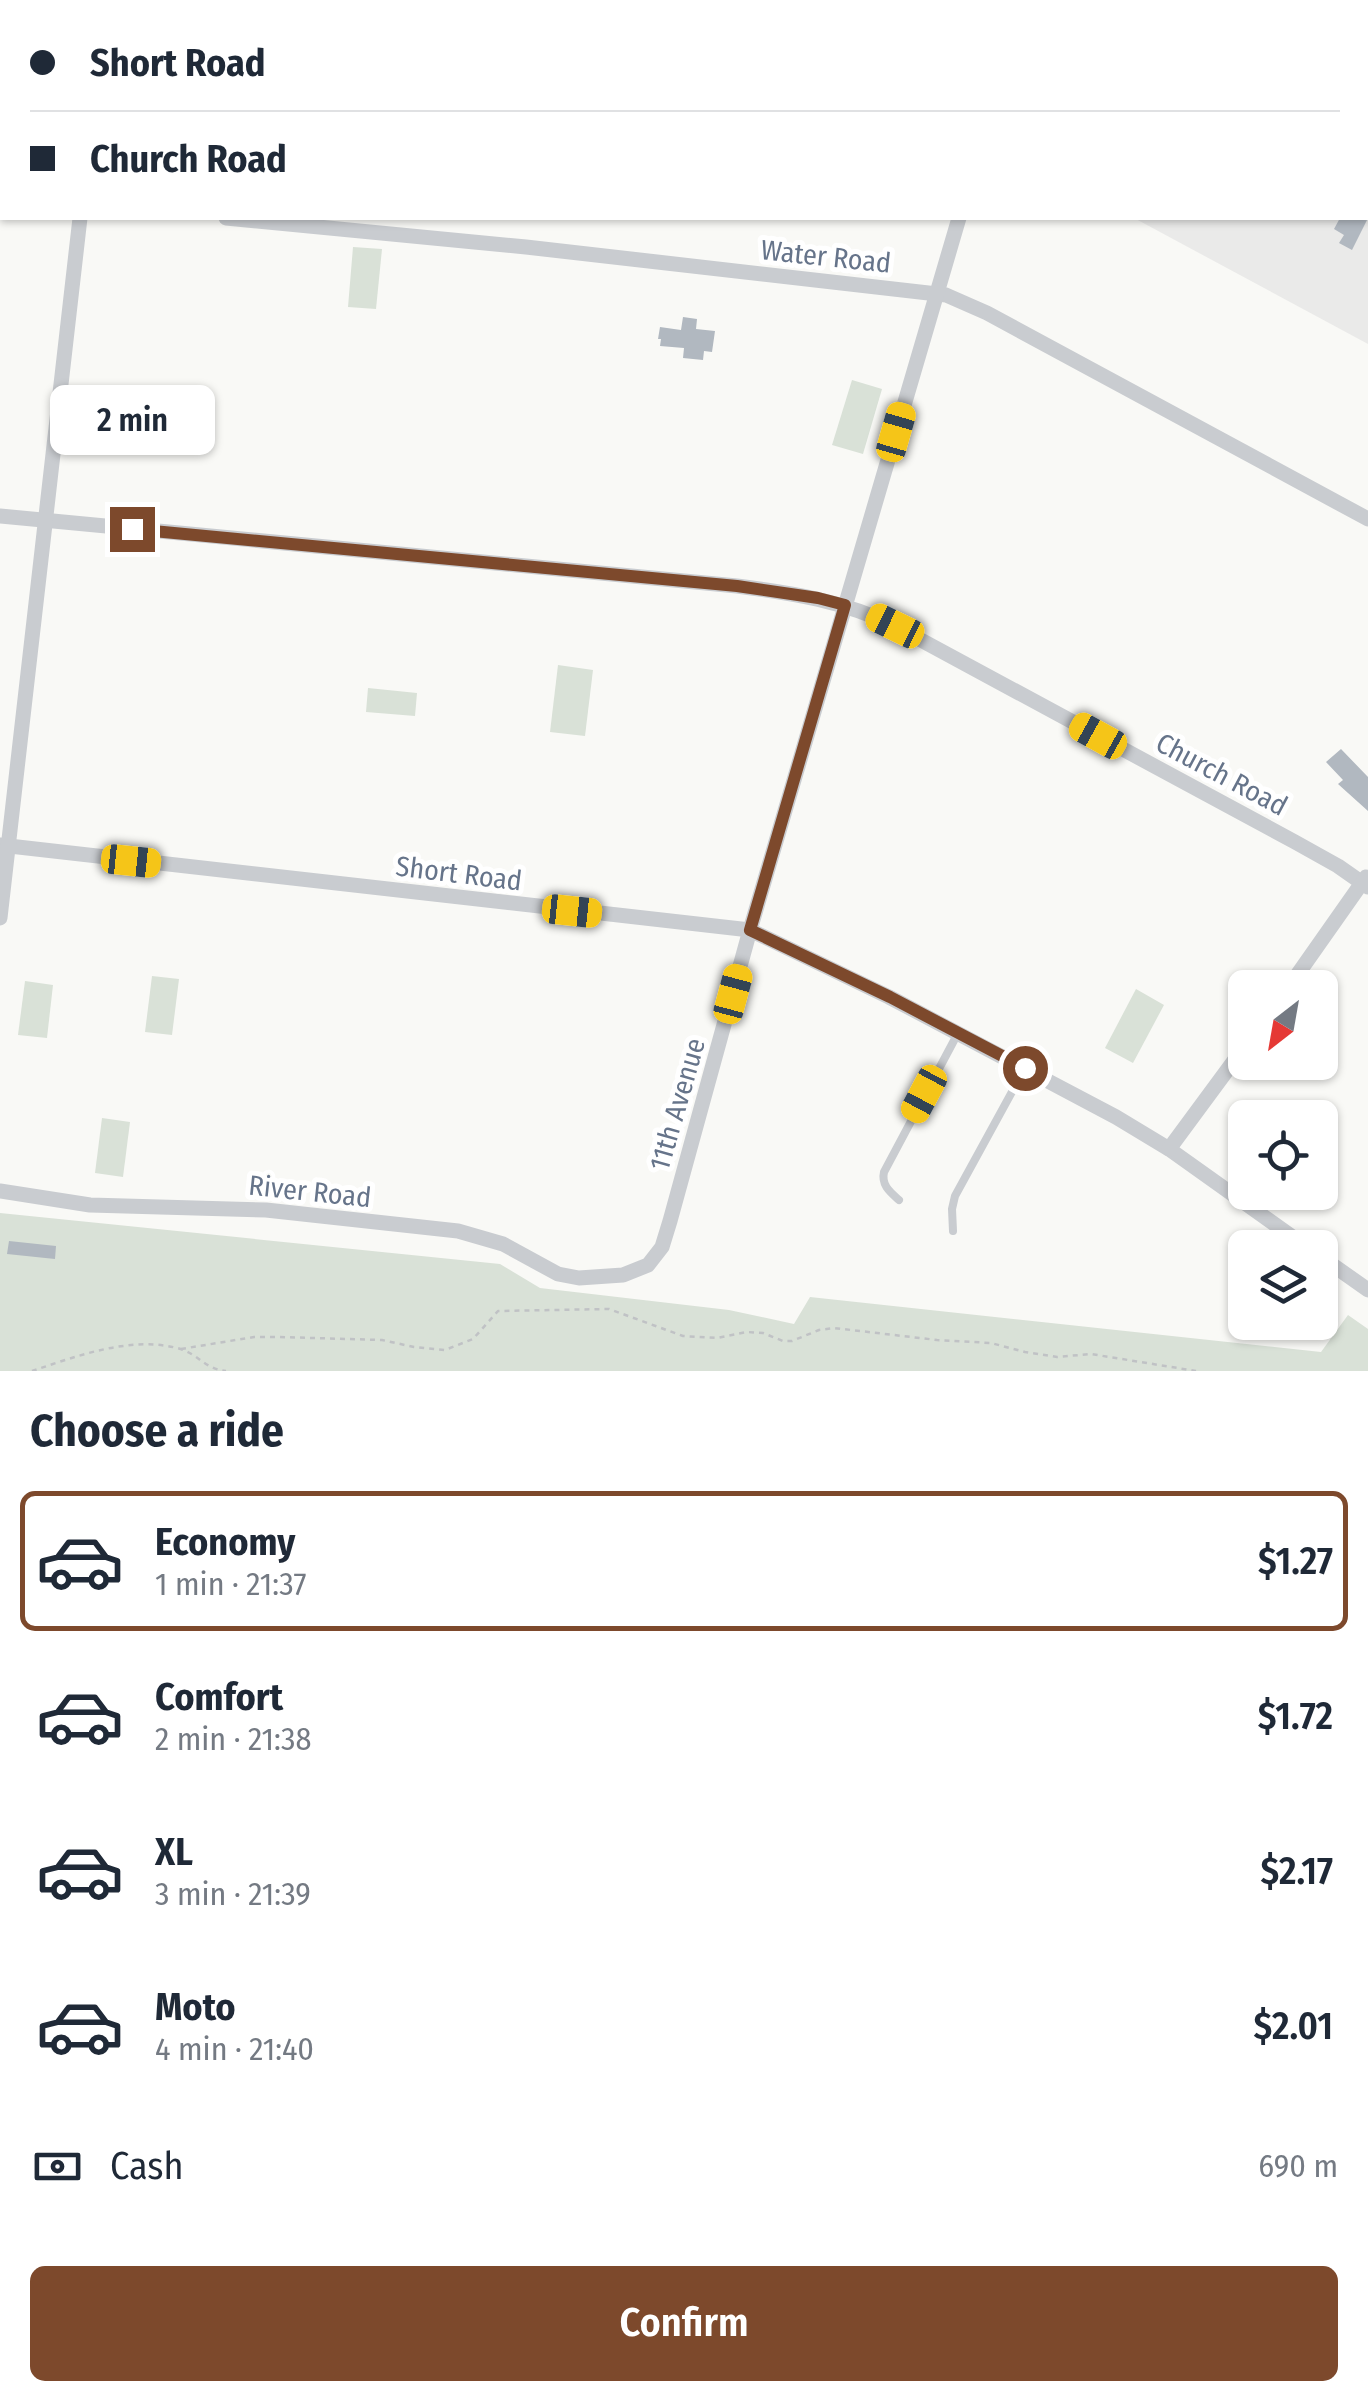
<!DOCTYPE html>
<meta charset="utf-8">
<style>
:root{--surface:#fff;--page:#f6f6f7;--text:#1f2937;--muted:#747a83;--line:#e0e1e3;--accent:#7d492c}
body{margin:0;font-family:"Fira Sans Condensed",sans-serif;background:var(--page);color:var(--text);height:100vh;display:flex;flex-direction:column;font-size:38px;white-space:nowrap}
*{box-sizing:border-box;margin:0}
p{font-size:32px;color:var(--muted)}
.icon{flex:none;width:55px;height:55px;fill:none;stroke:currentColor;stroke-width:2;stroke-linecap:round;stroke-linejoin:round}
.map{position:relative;height:1371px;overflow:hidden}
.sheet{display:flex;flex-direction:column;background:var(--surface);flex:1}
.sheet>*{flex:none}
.top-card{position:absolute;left:0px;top:0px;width:1370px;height:220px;box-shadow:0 2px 8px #0004;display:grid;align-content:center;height:220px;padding:0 30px;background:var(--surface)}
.needle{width:65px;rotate:211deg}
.buttons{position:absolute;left:1228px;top:970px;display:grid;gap:20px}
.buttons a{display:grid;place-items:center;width:110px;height:110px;border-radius:15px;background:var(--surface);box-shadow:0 2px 8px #0004;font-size:50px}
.end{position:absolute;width:45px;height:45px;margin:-22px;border:12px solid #7d492c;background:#fff;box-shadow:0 0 0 5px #fff}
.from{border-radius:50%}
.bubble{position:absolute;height:70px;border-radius:15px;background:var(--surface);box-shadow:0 2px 8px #0004;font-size:32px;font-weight:600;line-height:70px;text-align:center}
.car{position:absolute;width:30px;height:60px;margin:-30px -15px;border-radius:12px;box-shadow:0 0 8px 2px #0007;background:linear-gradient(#f5c518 24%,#345 0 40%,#f5c518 0 76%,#345 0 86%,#f5c518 0)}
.top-card b{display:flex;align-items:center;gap:35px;height:95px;font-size:38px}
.top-card b+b{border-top:2px solid var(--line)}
.top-card i{width:25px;height:25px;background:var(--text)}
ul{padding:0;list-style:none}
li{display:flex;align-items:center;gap:30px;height:140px;margin:0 20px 15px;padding:0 10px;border:5px solid transparent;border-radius:15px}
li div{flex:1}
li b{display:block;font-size:38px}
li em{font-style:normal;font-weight:600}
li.selected{border-color:var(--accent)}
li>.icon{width:90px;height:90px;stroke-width:1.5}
h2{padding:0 30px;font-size:45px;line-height:120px}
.pay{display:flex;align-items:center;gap:25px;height:110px;padding:0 30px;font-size:38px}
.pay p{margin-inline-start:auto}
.action{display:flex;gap:20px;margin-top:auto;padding:20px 30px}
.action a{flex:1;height:115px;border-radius:15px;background:var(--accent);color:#fff;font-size:40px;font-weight:600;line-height:115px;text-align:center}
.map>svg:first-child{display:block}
.built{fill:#eaeae9}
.green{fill:#d9e1d7}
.building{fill:#b1b8c0}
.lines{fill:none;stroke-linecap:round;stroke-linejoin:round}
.secondary-casing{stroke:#bbbfc5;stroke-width:28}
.path{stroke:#c0c2c5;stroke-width:2.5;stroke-dasharray:5 5;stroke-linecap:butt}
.lane{stroke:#c9ccd0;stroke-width:8}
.street{stroke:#c9ccd0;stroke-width:15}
.secondary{stroke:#fff;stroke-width:22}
.route{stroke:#7d492c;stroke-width:12}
.labels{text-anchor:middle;stroke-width:10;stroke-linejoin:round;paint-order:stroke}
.street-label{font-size:28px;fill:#66748a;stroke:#fff}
</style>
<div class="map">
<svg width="1368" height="1371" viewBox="0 0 1368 1371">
<rect width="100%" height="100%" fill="#f9f9f6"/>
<path class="built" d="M122 0H1368V344L1134 218H1368V2H122Z"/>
<g class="green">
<path d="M353 247 382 249 376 309 348 307Z"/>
<path d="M852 380 882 389 863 454 832 445Z"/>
<path d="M558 665 593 670 585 736 550 732Z"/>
<path d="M368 688 417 693 415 716 366 712Z"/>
<path d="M152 976 179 979 172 1035 145 1032Z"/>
<path d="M25 981 53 985 47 1038 18 1035Z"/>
<path d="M1136 989 1164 1005 1133 1063 1105 1048Z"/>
<path d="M102 1118 130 1122 123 1177 95 1173Z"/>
<path d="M0 1213 500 1264 540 1288 729 1310 794 1324 810 1297 1321 1352 1348 1315 1368 1329V1371H0Z"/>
</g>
<g class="building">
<path d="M1340 218H1368L1352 250 1339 243 1344 235 1334 229Z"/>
<path d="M683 317 697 319 696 329 715 331 712 352 704 351 703 360 683 358 684 348 660 346 661 339H658L660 327 681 330Z"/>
<path d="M1341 749 1368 777V811L1338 784 1343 780 1326 762Z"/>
<path d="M9 1241 56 1246 55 1259 7 1254Z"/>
</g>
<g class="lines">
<g class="secondary-casing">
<path id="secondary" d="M1074 0 1079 2"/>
</g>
<g class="path">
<path d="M181 1349 254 1337H279L382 1340 414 1347 445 1350 473 1339 498 1311 609 1309 683 1336 717 1338 747 1332 763 1333 783 1341H792L819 1330 834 1328 937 1340 991 1343 1025 1352 1057 1357 1091 1354 1196 1371"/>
<path d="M32 1371C77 1356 130 1336 177 1348 198 1353 204 1369 226 1371"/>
</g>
<g class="lane">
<path d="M308 2V0"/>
<path d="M899 1200C890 1192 881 1185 884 1172L958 1033"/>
<path d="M953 1231 952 1209 955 1196 1025 1068"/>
</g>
<g class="street">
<path d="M105 2 106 0"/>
<path d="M1020 2V0"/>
<path d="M0 193H2"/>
<path d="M226 218 526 247 946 295 987 313 1368 519"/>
<path d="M0 516 737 586C792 593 844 601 895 626L1295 842 1338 866 1368 887"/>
<path d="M0 845 750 930 889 997 1116 1117 1169 1149 1308 1248"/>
<path d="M0 918 80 218"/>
<path d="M1288 988 1366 877"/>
<path d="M1169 1149 1245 1046"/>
<path d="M0 1191 90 1205 266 1210 458 1231 503 1244 558 1274 579 1278 623 1275 648 1265 662 1247 670 1221 750 930 959 218"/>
<path d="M1320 1256 1368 1290"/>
</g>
<use href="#secondary" class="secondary"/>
</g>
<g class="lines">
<path class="route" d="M132 529 737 586 818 598 845 605 750 930 890 997 1025 1068"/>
</g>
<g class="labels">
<g class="street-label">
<text transform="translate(826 256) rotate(6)" y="10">Water Road</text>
<text transform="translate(1222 774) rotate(28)" y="10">Church Road</text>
<text transform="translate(459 873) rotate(7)" y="10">Short Road</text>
<text transform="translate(677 1104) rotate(-74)" y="10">11th Avenue</text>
<text transform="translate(310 1191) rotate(6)" y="10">River Road</text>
</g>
</g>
</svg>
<div class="buttons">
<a><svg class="needle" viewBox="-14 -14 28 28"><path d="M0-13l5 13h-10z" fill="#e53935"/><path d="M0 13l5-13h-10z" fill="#747a83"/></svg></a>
<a><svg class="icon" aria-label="locate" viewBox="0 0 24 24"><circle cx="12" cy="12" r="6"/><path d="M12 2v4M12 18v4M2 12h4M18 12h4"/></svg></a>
<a><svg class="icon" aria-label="layers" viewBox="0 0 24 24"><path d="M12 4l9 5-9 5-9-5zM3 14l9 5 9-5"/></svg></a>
</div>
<i class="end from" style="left:1025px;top:1068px"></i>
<i class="end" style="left:132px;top:529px"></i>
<div class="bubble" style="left:50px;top:385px;width:165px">2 min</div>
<i class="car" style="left:896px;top:432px;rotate:16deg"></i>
<i class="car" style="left:895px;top:626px;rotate:296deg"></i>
<i class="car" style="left:1098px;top:736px;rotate:299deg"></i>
<i class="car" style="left:131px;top:861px;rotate:96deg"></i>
<i class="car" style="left:572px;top:911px;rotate:96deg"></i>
<i class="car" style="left:733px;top:994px;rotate:15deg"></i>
<i class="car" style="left:924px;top:1094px;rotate:208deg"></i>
<div class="top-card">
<b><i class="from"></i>Short Road</b>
<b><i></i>Church Road</b>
</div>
</div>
<section class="sheet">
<h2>Choose a ride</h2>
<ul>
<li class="selected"><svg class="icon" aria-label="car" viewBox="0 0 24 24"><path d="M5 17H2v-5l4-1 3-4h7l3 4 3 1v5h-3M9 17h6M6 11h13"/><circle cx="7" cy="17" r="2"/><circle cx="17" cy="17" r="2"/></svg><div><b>Economy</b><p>1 min · 21:37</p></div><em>$1.27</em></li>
<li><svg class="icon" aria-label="car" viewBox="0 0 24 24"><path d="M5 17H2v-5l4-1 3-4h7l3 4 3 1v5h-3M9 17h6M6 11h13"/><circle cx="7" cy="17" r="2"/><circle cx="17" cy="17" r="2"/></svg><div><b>Comfort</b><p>2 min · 21:38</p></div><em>$1.72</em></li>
<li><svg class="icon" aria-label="car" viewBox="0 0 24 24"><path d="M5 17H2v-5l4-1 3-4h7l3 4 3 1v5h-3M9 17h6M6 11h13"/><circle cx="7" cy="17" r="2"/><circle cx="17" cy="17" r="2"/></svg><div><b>XL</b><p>3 min · 21:39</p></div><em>$2.17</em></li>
<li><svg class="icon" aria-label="car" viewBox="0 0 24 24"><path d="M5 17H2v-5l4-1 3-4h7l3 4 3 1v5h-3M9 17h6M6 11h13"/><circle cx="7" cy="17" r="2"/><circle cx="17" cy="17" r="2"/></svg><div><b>Moto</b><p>4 min · 21:40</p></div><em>$2.01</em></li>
</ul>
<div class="pay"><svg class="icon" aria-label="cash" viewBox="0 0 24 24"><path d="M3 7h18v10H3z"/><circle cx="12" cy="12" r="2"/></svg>Cash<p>690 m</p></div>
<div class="action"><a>Confirm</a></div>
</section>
